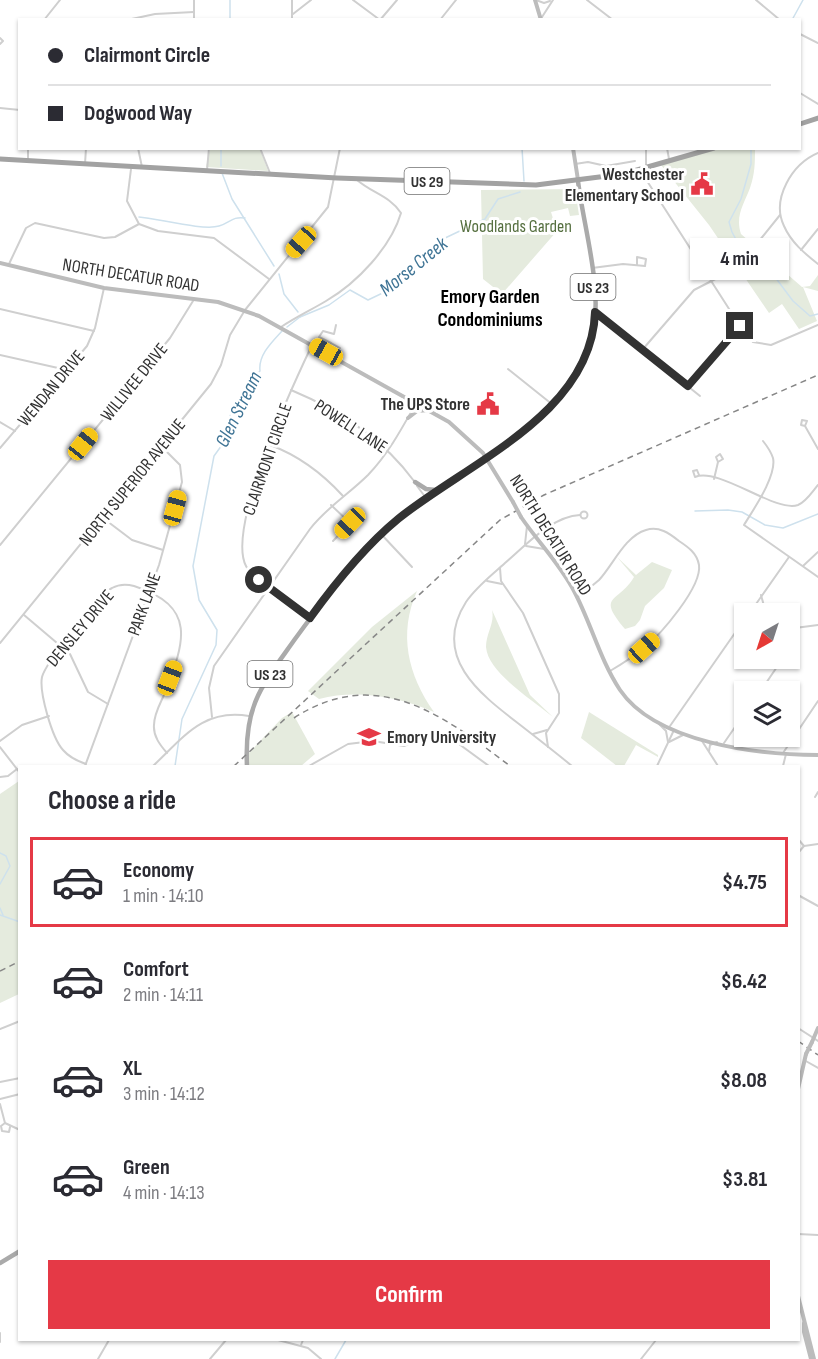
<!DOCTYPE html>
<meta charset="utf-8">
<style>
:root{--surface:#fff;--page:#f7f7f7;--text:#2b2b33;--muted:#7c7c81;--line:#e1e1e2;--accent:#e53946}
body{margin:0;font-family:"Sofia Sans Condensed",sans-serif;background:var(--page);color:var(--text);height:100vh;display:flex;flex-direction:column;font-size:22px;white-space:nowrap}
*{box-sizing:border-box;margin:0}
p{font-size:20px;color:var(--muted)}
.icon{flex:none;width:33px;height:33px;fill:none;stroke:currentColor;stroke-width:2;stroke-linecap:round;stroke-linejoin:round}
.map{position:relative;flex:1;overflow:hidden}
.side{position:absolute;left:18px;top:765px;width:782px;height:576px;display:flex;flex-direction:column;background:var(--surface);border-radius:0px;box-shadow:0 2px 4px #0004}
.side>*{flex:none}
.banner{position:absolute;left:18px;top:18px;width:783px;height:132px;border-radius:0px;box-shadow:0 2px 4px #0004;display:grid;align-content:center;height:132px;padding:0 30px;background:var(--surface)}
.needle{width:39px;rotate:219deg}
.controls{position:absolute;left:734px;top:603px;display:grid;gap:12px}
.controls a{display:grid;place-items:center;width:66px;height:66px;border-radius:0px;background:var(--surface);box-shadow:0 2px 4px #0004;font-size:30px}
.end{position:absolute;width:27px;height:27px;margin:-14px;border:8px solid #323232;background:#fff;box-shadow:0 0 0 3px #fff}
.from{border-radius:50%}
.bubble{position:absolute;height:42px;border-radius:0px;background:var(--surface);box-shadow:0 2px 4px #0004;font-size:20px;font-weight:700;line-height:42px;text-align:center}
.car{position:absolute;width:18px;height:36px;margin:-18px -9px;border-radius:8px;box-shadow:0 0 4px 2px #0007;background:linear-gradient(#f5c518 24%,#345 0 40%,#f5c518 0 76%,#345 0 86%,#f5c518 0)}
.banner b{display:flex;align-items:center;gap:21px;height:57px;font-size:22px}
.banner b+b{border-top:2px solid var(--line)}
.banner i{width:15px;height:15px;background:var(--text)}
ul{padding:0;list-style:none}
li{display:flex;align-items:center;gap:18px;height:90px;margin:0 12px 9px;padding:0 18px;border:3px solid transparent;border-radius:0px}
li div{flex:1}
li b{display:block;font-size:22px}
li em{font-style:normal;font-weight:700}
li.active{border-color:var(--accent)}
li>.icon{width:54px;height:54px;stroke-width:1.5}
h2{padding:0 30px;font-size:27px;line-height:72px}
.action{display:flex;gap:12px;margin-top:auto;padding:12px 30px}
.action a{flex:1;height:69px;border-radius:0px;background:var(--accent);color:#fff;font-size:24px;font-weight:700;line-height:69px;text-align:center}
.map>svg:first-child{display:block}
.green{fill:#e5ebde}
.lines{fill:none;stroke-linecap:round;stroke-linejoin:round}
.stream{stroke:#cee1ed;stroke-width:1.5}
.minor{stroke:#cfcfcf;stroke-width:2}
.secondary{stroke:#bcbcbc;stroke-width:4}
.primary{stroke:#aaa;stroke-width:4.5}
.trunk{stroke:#a2a2a2;stroke-width:5}
.rail{stroke:#878787;stroke-width:1.5;stroke-dasharray:6 4.5;stroke-linecap:butt}
.secondary-bridge{stroke:#bcbcbc;stroke-width:4}
.route{stroke:#323232;stroke-width:8}
.labels{text-anchor:middle;stroke-width:6;stroke-linejoin:round;paint-order:stroke}
.shield{fill:#fff;stroke:#707070;stroke-width:1.5}
.shield-label{font-size:16px;font-weight:bold;fill:#323232}
.poi-label{font-size:18px;font-weight:bold;fill:#323232;stroke:#fff;text-anchor:end}
.park-label{font-size:18px;fill:#556f3f;stroke:#fff}
.street-label{font-size:18px;fill:#323232;stroke:#fff}
.water-label{font-size:20px;font-style:italic;fill:#3f7495;stroke:#fff}
.neighbourhood-label{font-size:20px;font-weight:bold;fill:#000;stroke:#fff}
</style>
<div class="map">
<svg width="818" height="1359" viewBox="0 0 818 1359">
<rect width="100%" height="100%" fill="#fff"/>
<g class="green">
<path d="M210 149H260L268 171 206 167Z"/>
<path d="M713 149H755C755 162 755 174 750 188 744 204 735 216 741 234L802 287 810 286 818 275V291L803 287 817 321 799 329 782 304 769 313 709 225 661 165Z"/>
<path d="M575 189 579 215 570 216 568 208 551 212 557 231 502 294 483 279 481 190Z"/>
<path d="M617 557 636 575 652 562 672 570 664 588 645 606 640 620 635 626 625 629C596 594 618 604 634 577Z"/>
<path d="M417 591C398 634 408 675 434 712 399 697 357 689 319 699L308 691 372 627Z"/>
<path d="M492 610 530 695 553 717C533 700 488 673 486 647 486 633 495 623 492 610Z"/>
<path d="M292 712 315 754 301 766H248L247 755 282 718Z"/>
<path d="M589 712 658 755V757L636 745 624 766H617L581 738Z"/>
<path d="M19 781V994L0 1003V794Z"/>
</g>
<g class="lines">
<g class="stream">
<path d="M230 0V20"/>
<path d="M792 20 803 0"/>
<path d="M522 148 524 181"/>
<path d="M751 148V164L741 199 729 222 732 232 740 247 772 273 793 301 810 316 818 314"/>
<path d="M221 166V148"/>
<path d="M222 173 232 199 274 266"/>
<path d="M139 217C156 218 203 231 219 226 230 223 232 216 245 218"/>
<path d="M279 274 284 294 298 312"/>
<path d="M300 317 329 305 350 290 368 300 391 289 422 264 429 252 443 239 485 219 498 199 520 192"/>
<path d="M287 327 300 317"/>
<path d="M695 511 728 510 742 512 765 525 783 528 818 514"/>
<path d="M175 766 182 719 216 645 217 630 199 600 193 566 214 456 227 438V422L245 386 260 371C258 355 272 342 282 331"/>
<path d="M0 853 6 856 10 866 0 884"/>
<path d="M0 908 3 915"/>
<path d="M0 915 20 922"/>
<path d="M335 1359 346 1340"/>
</g>
<g class="minor">
<path d="M353 0 380 20"/>
<path d="M536 0 544 3 550 1"/>
<path d="M587 0 613 20"/>
<path d="M756 0 780 20"/>
<path d="M293 14 311 0"/>
<path d="M542 17 553 0"/>
<path d="M44 20 60 0"/>
<path d="M127 20 155 14 194 12"/>
<path d="M194 20V0"/>
<path d="M292 20V0"/>
<path d="M380 20 397 0"/>
<path d="M440 20 456 0"/>
<path d="M800 34 818 43"/>
<path d="M0 38 3 41 0 44"/>
<path d="M800 93 818 104"/>
<path d="M0 108 20 110"/>
<path d="M138 148 142 167"/>
<path d="M260 148 270 173"/>
<path d="M646 148V167"/>
<path d="M667 148 669 159"/>
<path d="M818 153C792 164 771 199 784 226 791 242 804 253 818 264"/>
<path d="M28 161V148"/>
<path d="M85 164 86 148"/>
<path d="M575 164 588 162 606 166 635 161"/>
<path d="M131 169 127 201 139 224 158 231 214 238 269 279"/>
<path d="M207 170 209 148"/>
<path d="M640 170 740 326 753 342 771 345 818 325"/>
<path d="M759 241 780 215"/>
<path d="M801 250 818 229"/>
<path d="M9 264 26 228 35 223 104 238 115 237 139 224"/>
<path d="M592 268 623 264 645 266 646 259 637 257V265"/>
<path d="M0 309 94 331"/>
<path d="M595 312 700 396"/>
<path d="M281 327C296 317 311 310 326 301 357 283 391 247 401 213 390 196 372 193 357 180"/>
<path d="M331 343 340 348"/>
<path d="M643 349 694 290 731 271"/>
<path d="M326 353 331 343 319 337 323 331 334 334 336 325"/>
<path d="M0 355 67 370"/>
<path d="M508 369 553 405"/>
<path d="M688 385 740 326"/>
<path d="M291 390C339 410 383 439 414 481"/>
<path d="M0 422 15 431"/>
<path d="M805 426 807 421 802 420 801 425 805 426 818 449"/>
<path d="M763 441C767 446 771 452 773 458 777 476 753 510 744 525L818 577"/>
<path d="M270 445C300 456 322 473 343 496"/>
<path d="M0 448 87 346 95 328 104 288"/>
<path d="M699 475 697 470 693 471 695 477C720 467 775 513 798 505 806 502 812 492 818 485"/>
<path d="M714 479 718 462 723 459 720 454 716 457 718 462"/>
<path d="M417 486 426 498"/>
<path d="M331 505 350 523 333 541"/>
<circle cx="584" cy="515" r="3.5"/>
<path d="M103 518 132 540 163 550"/>
<path d="M381 534 412 567"/>
<path d="M525 544 527 526"/>
<path d="M0 545 170 338 193 301"/>
<path d="M526 546 544 549"/>
<path d="M803 566 818 552"/>
<path d="M500 568 501 581 523 613 559 694V713L546 733 548 747"/>
<path d="M487 581 502 584"/>
<path d="M761 595 764 606"/>
<path d="M577 597C584 592 592 586 599 580 613 565 625 536 646 530 659 526 669 533 679 541 688 547 697 553 699 565 702 587 661 634 644 648 634 656 622 664 610 671"/>
<path d="M751 611 769 606 787 614"/>
<path d="M749 614 789 557"/>
<path d="M24 615 70 654 88 692 108 704"/>
<path d="M789 615 795 632 789 649"/>
<path d="M310 618C293 605 255 584 246 566 226 528 293 385 312 345"/>
<path d="M795 628 818 625"/>
<path d="M0 643 211 384 221 365 230 335 245 310 328 207 340 148"/>
<path d="M760 692 783 658"/>
<path d="M212 717 209 688 214 666 310 529C327 507 349 494 368 475 388 454 401 430 415 405"/>
<path d="M659 724 666 731 668 742"/>
<path d="M670 726 744 620"/>
<path d="M533 734 547 730"/>
<path d="M0 741 22 725 49 716"/>
<path d="M702 741 718 766"/>
<path d="M669 742 683 735"/>
<path d="M724 743 744 714"/>
<path d="M0 747 20 773"/>
<path d="M709 751 710 745 717 742"/>
<path d="M783 753 818 701"/>
<path d="M86 764C77 761 69 757 63 750 52 738 39 692 42 677 46 662 99 595 112 588 119 584 127 584 134 586 200 607 183 645 164 695 160 704 154 714 154 725 153 736 160 745 167 753"/>
<path d="M85 766 159 565 182 482 180 465 161 446"/>
<path d="M153 766C183 738 203 708 249 716"/>
<path d="M309 766 348 744 373 741 404 746 438 732 448 736 489 766"/>
<path d="M572 766C555 752 537 738 519 724 480 694 431 657 466 602 476 587 492 575 505 563 525 546 552 516 580 515"/>
<path d="M657 766 674 730"/>
<path d="M783 766 786 754"/>
<path d="M0 777 8 776 17 769"/>
<path d="M815 797 818 792"/>
<path d="M798 839 804 846"/>
<path d="M804 846 818 844"/>
<path d="M798 853 804 846"/>
<path d="M798 895 818 906"/>
<path d="M798 1028 818 1041"/>
<path d="M0 1029 20 1021"/>
<path d="M804 1060 818 1068"/>
<path d="M0 1082 20 1078"/>
<path d="M0 1099 20 1094"/>
<path d="M0 1104 5 1123 20 1130"/>
<path d="M5 1123 1 1126 2 1131 9 1132 10 1127"/>
<path d="M798 1234 818 1235"/>
<path d="M0 1333V1342"/>
<path d="M278 1340 308 1348 321 1359"/>
<path d="M301 1345 303 1340"/>
<path d="M98 1359 109 1340"/>
<path d="M210 1359 226 1340"/>
<path d="M641 1359 656 1340"/>
</g>
<g class="secondary">
<path d="M535 0 541 20"/>
<path d="M573 148 578 180"/>
<path d="M0 263 104 288 218 302 259 316 449 422 483 453 513 502"/>
<path d="M408 418 417 411 429 410"/>
<path d="M521 517C538 542 560 564 574 591 591 623 600 660 620 690 656 743 759 755 818 755"/>
<path d="M812 1042 818 1028"/>
<path d="M798 1089 806 1054"/>
<path d="M798 1296 814 1359"/>
<path d="M804 1323V1332L811 1359"/>
</g>
<g class="primary">
<path d="M415 482 426 489 436 490"/>
<path d="M247 766C244 705 261 687 295 639 326 597 356 556 395 522 464 463 565 429 592 334 604 292 583 225 578 181"/>
<path d="M0 1263 20 1251"/>
</g>
<g class="trunk">
<path d="M800 124 818 118"/>
<path d="M0 159 337 178 536 185 623 174 714 148"/>
</g>
<g class="rail">
<path d="M294 718C377 664 444 716 510 766"/>
<path d="M234 766 500 520 544 495 818 375"/>
<path d="M0 971 20 961"/>
<path d="M798 1041 818 1055"/>
</g>
<g class="secondary-bridge">
<path d="M513 502 521 517"/>
<path d="M806 1054 812 1042"/>
</g>
</g>
<g class="lines">
<path class="route" d="M259 580 310 618C336 582 364 547 398 519 467 463 592 414 595 312L688 386 740 326"/>
</g>
<defs>
<g id="civic-bare" transform="scale(1.8)"><path d="M-.6-6.5H3V-4.5H.6V-3L4-1V1h2V6H-6V1h2V-1L-.6-3ZM-1.2 2.5V6h2.4V2.5Z" fill="#e53946" stroke="#fff" stroke-width="2.5" paint-order="stroke"/></g>
<g id="university-bare" transform="scale(1.8)"><path d="M0-5L7-2L0 1L-7-2ZM-4 1L0 2.5L4 1V4Q0 6-4 4Z" fill="#e53946" stroke="#fff" stroke-width="2.5" paint-order="stroke"/></g>
</defs>
<g fill-rule="evenodd">
<use href="#civic-bare" x="702" y="184"/>
<use href="#civic-bare" x="488" y="404"/>
<use href="#university-bare" x="369" y="737"/>
</g>
<g class="labels">
<g class="shield">
<rect x="404.5" y="168" width="45" height="26" rx="4.5"/>
<rect x="570.5" y="274" width="45" height="26" rx="4.5"/>
<rect x="247.5" y="661" width="45" height="26" rx="4.5"/>
</g>
<g class="shield-label">
<text x="427" y="187">US 29</text>
<text x="593" y="293">US 23</text>
<text x="270" y="680">US 23</text>
</g>
<g class="poi-label">
<text x="684" y="180">Westchester<tspan x="684" dy="21">Elementary School</tspan></text>
<text x="470" y="410">The UPS Store</text>
<text x="387" y="743" text-anchor="start">Emory University</text>
</g>
<g class="park-label">
<text x="516" y="232">Woodlands Garden</text>
</g>
<g class="street-label">
<text transform="translate(131 275) rotate(9)" y="6">NORTH DECATUR ROAD</text>
<text transform="translate(134 382) rotate(-51)" y="6">WILLIVEE DRIVE</text>
<text transform="translate(51 388) rotate(-50)" y="6">WENDAN DRIVE</text>
<text transform="translate(351 426) rotate(33)" y="6">POWELL LANE</text>
<text transform="translate(267 459) rotate(-71)" y="6">CLAIRMONT CIRCLE</text>
<text transform="translate(132 482) rotate(-51)" y="6">NORTH SUPERIOR AVENUE</text>
<text transform="translate(551 535) rotate(58)" y="6">NORTH DECATUR ROAD</text>
<text transform="translate(144 604) rotate(-70)" y="6">PARK LANE</text>
<text transform="translate(80 628) rotate(-50)" y="6">DENSLEY DRIVE</text>
</g>
<g class="water-label">
<text transform="translate(413 266) rotate(-39)" y="7">Morse Creek</text>
<text transform="translate(238 409) rotate(-64)" y="7">Glen Stream</text>
</g>
<g class="neighbourhood-label">
<text x="490" y="303">Emory Garden<tspan x="490" dy="23">Condominiums</tspan></text>
</g>
</g>
</svg>
<div class="controls">
<a><svg class="needle" viewBox="-14 -14 28 28"><path d="M0-13l5 13h-10z" fill="#e53935"/><path d="M0 13l5-13h-10z" fill="#7c7c81"/></svg></a>
<a><svg class="icon" aria-label="layers" viewBox="0 0 24 24"><path d="M12 4l9 5-9 5-9-5zM3 14l9 5 9-5"/></svg></a>
</div>
<i class="end from" style="left:259px;top:580px"></i>
<i class="end" style="left:740px;top:326px"></i>
<div class="bubble" style="left:690px;top:238px;width:99px">4 min</div>
<i class="car" style="left:301px;top:242px;rotate:222deg"></i>
<i class="car" style="left:326px;top:352px;rotate:299deg"></i>
<i class="car" style="left:83px;top:444px;rotate:39deg"></i>
<i class="car" style="left:175px;top:508px;rotate:15deg"></i>
<i class="car" style="left:350px;top:523px;rotate:224deg"></i>
<i class="car" style="left:644px;top:648px;rotate:48deg"></i>
<i class="car" style="left:170px;top:678px;rotate:21deg"></i>
<div class="banner">
<b><i class="from"></i>Clairmont Circle</b>
<b><i></i>Dogwood Way</b>
</div>
<section class="side">
<h2>Choose a ride</h2>
<ul>
<li class="active"><svg class="icon" aria-label="car" viewBox="0 0 24 24"><path d="M5 17H2v-5l4-1 3-4h7l3 4 3 1v5h-3M9 17h6M6 11h13"/><circle cx="7" cy="17" r="2"/><circle cx="17" cy="17" r="2"/></svg><div><b>Economy</b><p>1 min · 14:10</p></div><em>$4.75</em></li>
<li><svg class="icon" aria-label="car" viewBox="0 0 24 24"><path d="M5 17H2v-5l4-1 3-4h7l3 4 3 1v5h-3M9 17h6M6 11h13"/><circle cx="7" cy="17" r="2"/><circle cx="17" cy="17" r="2"/></svg><div><b>Comfort</b><p>2 min · 14:11</p></div><em>$6.42</em></li>
<li><svg class="icon" aria-label="car" viewBox="0 0 24 24"><path d="M5 17H2v-5l4-1 3-4h7l3 4 3 1v5h-3M9 17h6M6 11h13"/><circle cx="7" cy="17" r="2"/><circle cx="17" cy="17" r="2"/></svg><div><b>XL</b><p>3 min · 14:12</p></div><em>$8.08</em></li>
<li><svg class="icon" aria-label="car" viewBox="0 0 24 24"><path d="M5 17H2v-5l4-1 3-4h7l3 4 3 1v5h-3M9 17h6M6 11h13"/><circle cx="7" cy="17" r="2"/><circle cx="17" cy="17" r="2"/></svg><div><b>Green</b><p>4 min · 14:13</p></div><em>$3.81</em></li>
</ul>
<div class="action"><a>Confirm</a></div>
</section>
</div>
